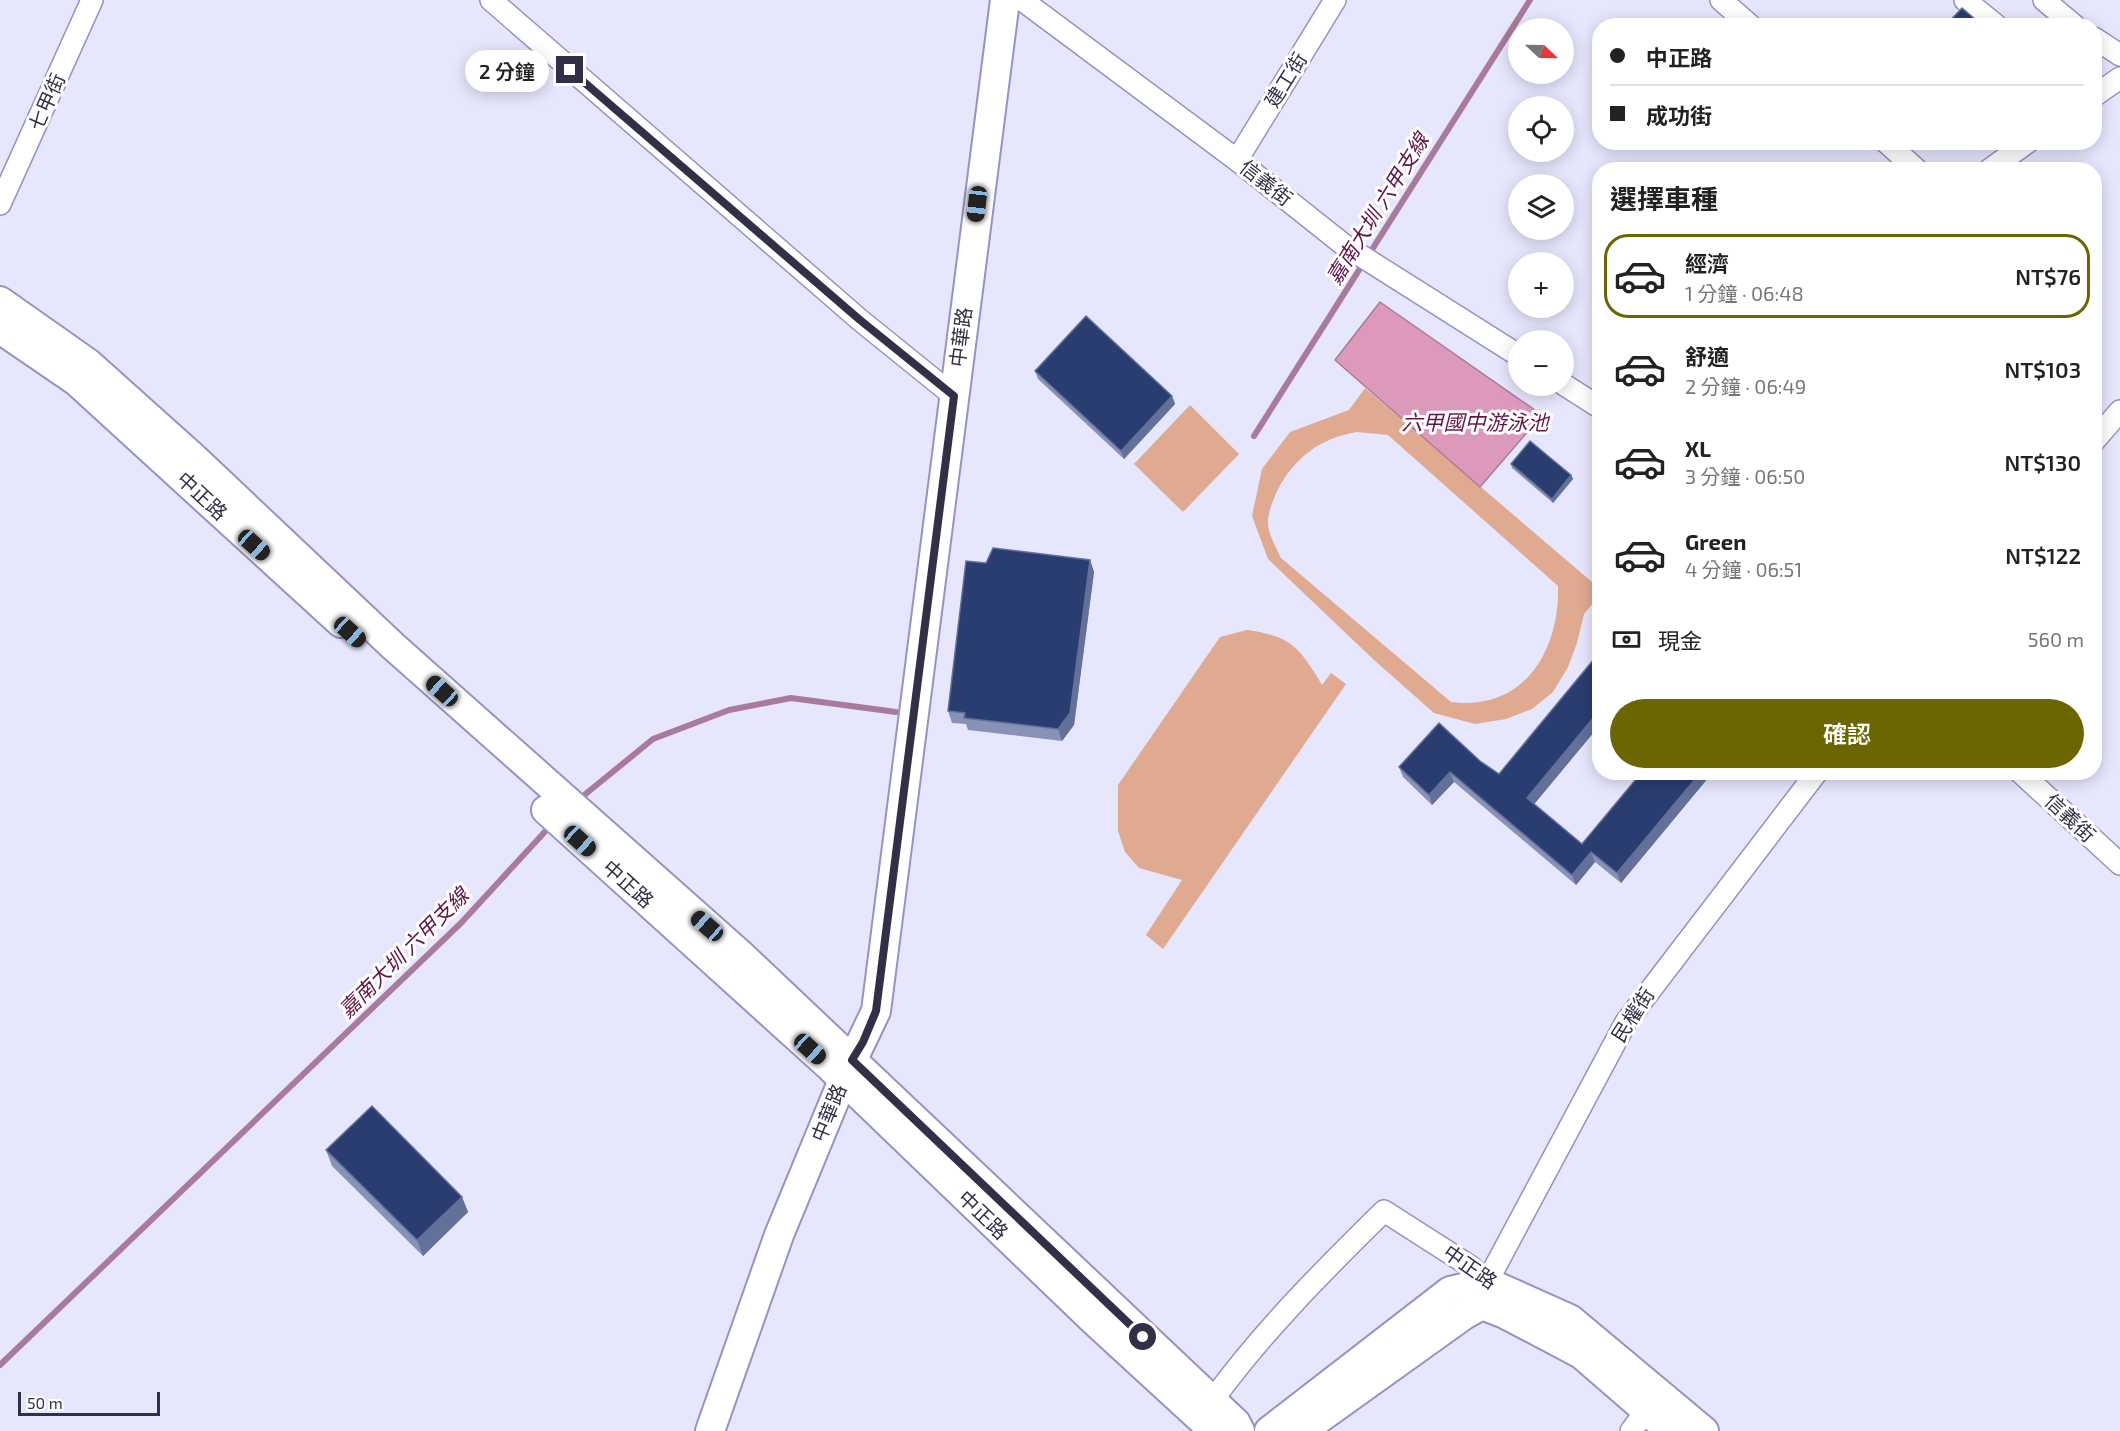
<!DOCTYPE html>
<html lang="zh-TW">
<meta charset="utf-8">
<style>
:root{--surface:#fff;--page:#f2f2f2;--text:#222;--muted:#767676;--line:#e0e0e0;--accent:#6b6600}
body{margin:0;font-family:"Exo 2","Noto Sans TC",sans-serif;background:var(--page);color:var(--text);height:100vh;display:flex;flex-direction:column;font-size:22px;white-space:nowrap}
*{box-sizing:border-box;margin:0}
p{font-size:20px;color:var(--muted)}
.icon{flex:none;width:33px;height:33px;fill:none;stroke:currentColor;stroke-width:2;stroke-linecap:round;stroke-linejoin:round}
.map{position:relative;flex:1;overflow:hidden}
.side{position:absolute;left:1592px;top:162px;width:510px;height:618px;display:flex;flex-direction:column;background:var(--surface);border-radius:24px;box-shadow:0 3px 15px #0003}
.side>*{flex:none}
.hud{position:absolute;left:1592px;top:18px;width:510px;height:132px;border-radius:24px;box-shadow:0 3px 15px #0003;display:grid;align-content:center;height:132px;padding:0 18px;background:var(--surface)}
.needle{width:39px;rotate:112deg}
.fabs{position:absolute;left:1508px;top:18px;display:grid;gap:12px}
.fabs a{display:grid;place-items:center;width:66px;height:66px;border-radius:50%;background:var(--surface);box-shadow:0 3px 15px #0003;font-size:30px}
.scale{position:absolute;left:18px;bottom:15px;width:142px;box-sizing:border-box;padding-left:6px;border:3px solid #323046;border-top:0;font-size:16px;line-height:21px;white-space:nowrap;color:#323046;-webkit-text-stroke:4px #fff;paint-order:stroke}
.end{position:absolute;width:27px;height:27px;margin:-14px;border:8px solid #323046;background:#fff;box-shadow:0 0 0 3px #fff}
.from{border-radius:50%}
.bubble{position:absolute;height:42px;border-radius:21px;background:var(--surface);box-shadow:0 3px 15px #0003;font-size:20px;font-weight:600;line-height:42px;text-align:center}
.car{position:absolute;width:18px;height:36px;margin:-18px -9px;border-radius:8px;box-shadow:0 0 4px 2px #0007;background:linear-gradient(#222 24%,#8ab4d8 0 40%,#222 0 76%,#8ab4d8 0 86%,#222 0)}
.hud b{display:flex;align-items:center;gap:21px;height:57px;font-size:22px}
.hud b+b{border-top:2px solid var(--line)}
.hud i{width:15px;height:15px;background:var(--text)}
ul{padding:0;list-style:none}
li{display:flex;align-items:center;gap:18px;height:84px;margin:0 12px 9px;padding:0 6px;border:3px solid transparent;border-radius:24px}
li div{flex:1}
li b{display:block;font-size:22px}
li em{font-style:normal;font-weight:600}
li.on{border-color:var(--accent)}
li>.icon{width:54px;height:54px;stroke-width:1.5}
h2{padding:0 18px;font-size:27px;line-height:72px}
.pay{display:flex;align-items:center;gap:15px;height:66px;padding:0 18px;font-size:22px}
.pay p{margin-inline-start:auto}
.primary-button{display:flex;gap:12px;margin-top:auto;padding:12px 18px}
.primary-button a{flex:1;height:69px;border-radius:36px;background:var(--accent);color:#fff;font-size:24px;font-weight:600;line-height:69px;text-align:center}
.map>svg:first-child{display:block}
.green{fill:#dfaa90;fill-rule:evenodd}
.water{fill:#dc99bc;stroke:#a97a99;stroke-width:1.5}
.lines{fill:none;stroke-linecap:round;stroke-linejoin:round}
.stream{stroke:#a97a99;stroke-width:6}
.street-casing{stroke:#9592c6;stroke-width:24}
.secondary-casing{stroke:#9592c6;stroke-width:32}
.street{stroke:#fff;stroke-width:21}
.secondary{stroke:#fff;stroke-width:28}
.wall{fill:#8892b6}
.shaded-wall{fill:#62709a}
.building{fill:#2a3d70;stroke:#62709a;stroke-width:1.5}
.route{stroke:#323046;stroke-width:8}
.labels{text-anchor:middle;stroke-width:6;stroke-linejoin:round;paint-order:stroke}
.street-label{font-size:20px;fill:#323046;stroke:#fff}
.water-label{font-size:21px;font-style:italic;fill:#631646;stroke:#fff}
</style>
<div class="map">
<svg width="2120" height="1431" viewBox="0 0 2120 1431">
<rect width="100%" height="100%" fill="#e6e6fd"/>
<g class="green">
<path d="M1365 388 1599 588V596L1584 614 1577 643 1568 667 1553 692 1532 709 1506 719 1475 724 1434 713 1374 660 1268 559 1252 516 1262 469 1290 432 1349 410ZM1357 432 1388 435 1558 586C1560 651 1523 712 1451 702L1281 558C1276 547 1268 534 1268 523 1268 511 1273 501 1277 491 1294 458 1320 438 1357 432Z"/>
<path d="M1190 405 1239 454 1183 512 1134 464Z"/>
<path d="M1247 630C1291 636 1300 648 1322 685L1331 673 1346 684 1163 949 1146 935 1182 880 1139 868 1125 852 1118 831V785L1220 637Z"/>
</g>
<path class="water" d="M1380 302 1542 415 1480 487 1335 360Z"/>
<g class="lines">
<g class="stream">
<path d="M1254 436 1530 0"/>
<path d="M577 801 653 739 729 710 791 698 896 712"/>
<path d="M0 1365 461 923 552 824"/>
</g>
<g class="street-casing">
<g id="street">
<path d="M491 0 860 320 954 396"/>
<path d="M1022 0 1237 160 1344 245 1518 355"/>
<path d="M1721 0 1751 26"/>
<path d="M1965 0 1997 26"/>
<path d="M2044 0 2075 26"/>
<path d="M2094 38 2120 55"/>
<path d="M2094 96 2120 78"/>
<path d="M1886 142 1917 170"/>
<path d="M1237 160 1335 0"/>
<path d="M1989 170 2028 142"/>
<path d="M0 204 92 0"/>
<path d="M1563 384 1599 407"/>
<path d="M2094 441 2120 411"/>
<path d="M2020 772 2120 864"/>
<path d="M1484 1296 1487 1282 1626 1022 1817 772"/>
<path d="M1212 1401C1263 1331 1323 1271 1384 1211L1470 1266 1487 1282"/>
<path d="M1631 1431 1646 1411"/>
</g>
</g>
<g class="secondary-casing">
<g id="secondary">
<path d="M0 301 88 363 194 458 393 646 740 954 1236 1423 1240 1431"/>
<path d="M0 329 76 381 341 623"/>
<path d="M546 810 828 1065 1093 1320 1214 1431"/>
<path d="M710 1431 779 1235 843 1080 876 1011 1005 0"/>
<path d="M1269 1431 1450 1291 1487 1282 1570 1319 1704 1431"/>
<path d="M1302 1431 1464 1315 1482 1305 1505 1314 1581 1354 1670 1431"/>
</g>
</g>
<use href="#street" class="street"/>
<use href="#secondary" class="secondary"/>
</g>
<g class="wall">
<path d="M1035 371 1172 396 1175 404 1124 459 1038 379Z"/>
<path d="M1511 464 1571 475 1573 479 1553 503 1512 468Z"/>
<path d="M1090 560 1094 572 1074 725 1062 741 968 730 966 724 952 723 948 711 986 563Z"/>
<path d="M1599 726 1534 804 1582 844 1642 772H1713L1621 883 1595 862 1576 885 1454 782 1432 805 1403 777 1399 767 1480 761 1499 774Z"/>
<path d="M326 1150 462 1197 468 1212 423 1256 332 1166Z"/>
</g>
<g class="shaded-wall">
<path d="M1976 20 1978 26H1971Z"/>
<path d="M1172 396 1175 404 1124 459 1121 451Z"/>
<path d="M1571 475 1573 479 1553 503 1552 499Z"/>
<path d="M1090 560 1094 572 1074 725 1062 741 1058 729Z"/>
<path d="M1599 711V726L1531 808 1527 798Z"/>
<path d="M1450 772 1454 782 1432 805 1429 795Z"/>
<path d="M1701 772H1713L1621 883 1617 873Z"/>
<path d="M1591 852 1595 862 1576 885 1572 875Z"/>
<path d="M462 1197 468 1212 423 1256 417 1240Z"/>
</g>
<g class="building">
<path d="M1962 8 1976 20 1971 26H1945Z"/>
<path d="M1086 316 1172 396 1121 451 1035 371Z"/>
<path d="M1530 441 1571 475 1552 499 1511 464Z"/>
<path d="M993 548 1090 560 1070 713 1058 729 964 718 965 713 948 711 966 561 986 563Z"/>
<path d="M1599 653V711L1527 798 1582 844 1642 772H1701L1617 873 1591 852 1572 875 1450 772 1429 795 1399 767 1439 723 1480 761 1499 774Z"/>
<path d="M372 1106 462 1197 417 1240 326 1150Z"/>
</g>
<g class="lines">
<path class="route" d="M570 70 860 320 954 396 876 1011 863 1042 852 1060 1143 1337"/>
</g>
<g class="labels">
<g class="street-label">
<text transform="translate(1286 80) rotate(-58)" y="7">建工街</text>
<text transform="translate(47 102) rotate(-66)" y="7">七甲街</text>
<text transform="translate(1266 183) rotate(38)" y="7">信義街</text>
<text transform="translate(961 337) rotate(-83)" y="7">中華路</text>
<text transform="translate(202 496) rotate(43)" y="7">中正路</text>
<text transform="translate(2070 818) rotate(43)" y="7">信義街</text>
<text transform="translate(628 884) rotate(42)" y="7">中正路</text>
<text transform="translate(1633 1015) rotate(-57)" y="7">民權街</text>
<text transform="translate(829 1113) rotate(-68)" y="7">中華路</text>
<text transform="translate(983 1215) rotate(44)" y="7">中正路</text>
<text transform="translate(1470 1267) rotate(35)" y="7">中正路</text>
</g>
<g class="water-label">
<text transform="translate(1378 209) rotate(-58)" y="7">嘉南大圳 六甲支線</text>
<text x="1475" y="430">六甲國中游泳池</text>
<text transform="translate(404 953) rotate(-45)" y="7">嘉南大圳 六甲支線</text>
</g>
</g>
</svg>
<div class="fabs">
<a><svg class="needle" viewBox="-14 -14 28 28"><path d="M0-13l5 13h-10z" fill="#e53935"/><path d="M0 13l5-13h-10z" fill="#767676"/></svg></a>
<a><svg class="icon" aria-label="locate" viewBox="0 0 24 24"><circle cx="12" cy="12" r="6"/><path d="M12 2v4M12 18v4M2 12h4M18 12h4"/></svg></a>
<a><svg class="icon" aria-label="layers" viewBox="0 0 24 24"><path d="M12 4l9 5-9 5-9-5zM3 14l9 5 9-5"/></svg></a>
<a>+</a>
<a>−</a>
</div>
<div class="scale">50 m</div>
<i class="end from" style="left:1143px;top:1337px"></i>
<i class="end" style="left:570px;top:70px"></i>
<div class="bubble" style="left:465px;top:50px;width:84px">2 分鐘</div>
<i class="car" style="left:977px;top:204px;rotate:187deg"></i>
<i class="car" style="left:254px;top:545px;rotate:132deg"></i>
<i class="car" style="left:350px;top:632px;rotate:132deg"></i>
<i class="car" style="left:442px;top:691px;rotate:312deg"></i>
<i class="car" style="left:580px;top:841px;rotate:132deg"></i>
<i class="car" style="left:707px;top:926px;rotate:311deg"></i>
<i class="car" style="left:810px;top:1049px;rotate:132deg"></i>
<div class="hud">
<b><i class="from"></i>中正路</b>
<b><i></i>成功街</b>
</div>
<section class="side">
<h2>選擇車種</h2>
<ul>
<li class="on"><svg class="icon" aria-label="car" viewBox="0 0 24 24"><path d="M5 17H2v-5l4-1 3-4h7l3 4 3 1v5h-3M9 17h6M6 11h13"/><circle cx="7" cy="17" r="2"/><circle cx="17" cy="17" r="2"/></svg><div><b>經濟</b><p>1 分鐘 · 06:48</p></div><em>NT$76</em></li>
<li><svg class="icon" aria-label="car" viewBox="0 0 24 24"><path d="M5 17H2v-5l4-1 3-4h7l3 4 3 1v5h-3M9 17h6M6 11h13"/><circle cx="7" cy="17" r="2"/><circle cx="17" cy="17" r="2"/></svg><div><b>舒適</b><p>2 分鐘 · 06:49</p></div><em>NT$103</em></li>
<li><svg class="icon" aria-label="car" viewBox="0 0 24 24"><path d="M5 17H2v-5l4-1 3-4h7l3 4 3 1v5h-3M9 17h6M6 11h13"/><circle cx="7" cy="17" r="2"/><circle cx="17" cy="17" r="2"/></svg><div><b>XL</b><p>3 分鐘 · 06:50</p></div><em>NT$130</em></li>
<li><svg class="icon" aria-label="car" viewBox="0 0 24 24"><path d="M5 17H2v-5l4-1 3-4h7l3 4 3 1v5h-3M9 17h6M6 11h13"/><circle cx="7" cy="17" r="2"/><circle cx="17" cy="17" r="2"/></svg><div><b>Green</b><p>4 分鐘 · 06:51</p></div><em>NT$122</em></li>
</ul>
<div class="pay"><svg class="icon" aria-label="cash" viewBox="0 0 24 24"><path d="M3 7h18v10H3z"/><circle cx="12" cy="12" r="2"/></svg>現金<p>560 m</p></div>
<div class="primary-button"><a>確認</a></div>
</section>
</div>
